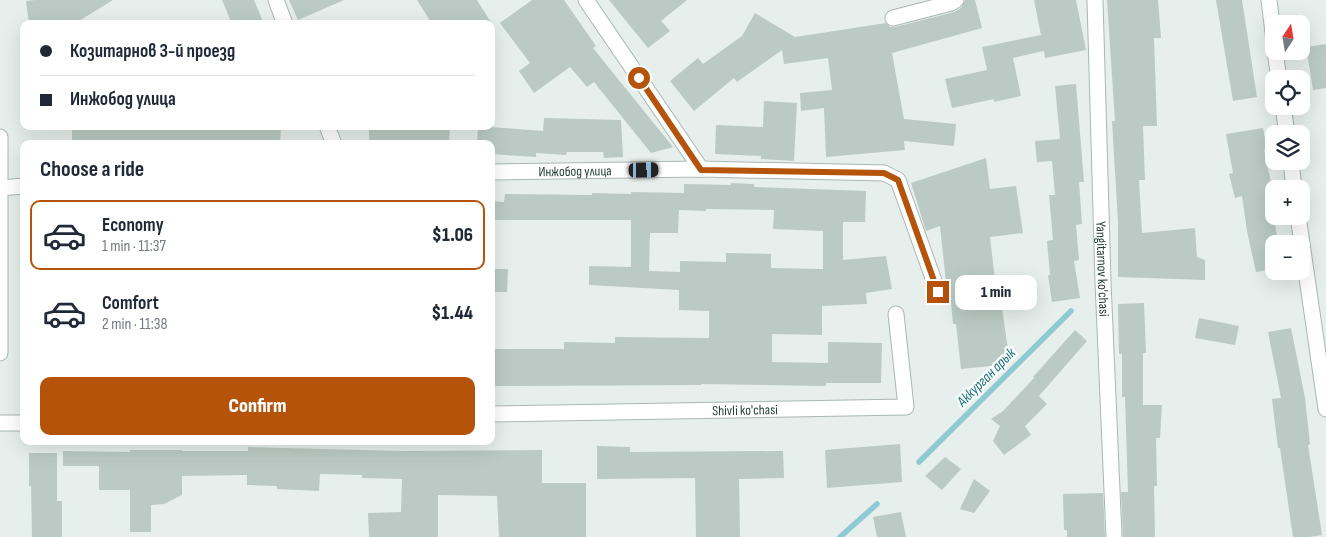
<!DOCTYPE html>
<meta charset="utf-8">
<style>
:root{--surface:#fff;--page:#f6f6f7;--text:#1f2937;--muted:#747a83;--line:#e0e1e3;--accent:#b45309}
body{margin:0;font-family:"Sofia Sans Condensed",sans-serif;background:var(--page);color:var(--text);height:100vh;display:flex;flex-direction:column;font-size:19px;white-space:nowrap}
*{box-sizing:border-box;margin:0}
p{font-size:16px;color:var(--muted)}
.icon{flex:none;width:28px;height:28px;fill:none;stroke:currentColor;stroke-width:2;stroke-linecap:round;stroke-linejoin:round}
.map{position:relative;flex:1;overflow:hidden}
.details{position:absolute;left:20px;top:140px;width:475px;height:305px;display:flex;flex-direction:column;background:var(--surface);border-radius:10px;box-shadow:0 5px 20px #0002}
.details>*{flex:none}
.hud{position:absolute;left:20px;top:20px;width:475px;height:110px;border-radius:10px;box-shadow:0 5px 20px #0002;display:grid;align-content:center;height:110px;padding:0 20px;background:var(--surface)}
.needle{width:32px;rotate:12deg}
.tools{position:absolute;left:1265px;top:15px;display:grid;gap:10px}
.tools a{display:grid;place-items:center;width:45px;height:45px;border-radius:10px;background:var(--surface);box-shadow:0 5px 20px #0002;font-size:25px}
.end{position:absolute;width:22px;height:22px;margin:-11px;border:6px solid #b45309;background:#fff;box-shadow:0 0 0 2px #fff}
.from{border-radius:50%}
.bubble{position:absolute;height:35px;border-radius:10px;background:var(--surface);box-shadow:0 5px 20px #0002;font-size:16px;font-weight:800;line-height:35px;text-align:center}
.car{position:absolute;width:15px;height:30px;margin:-15px -8px;border-radius:6px;box-shadow:0 0 4px 1px #0007;background:linear-gradient(#222 24%,#8ab4d8 0 40%,#222 0 76%,#8ab4d8 0 86%,#222 0)}
.hud b{display:flex;align-items:center;gap:18px;height:48px;font-size:19px}
.hud b+b{border-top:1px solid var(--line)}
.hud i{width:12px;height:12px;background:var(--text)}
ul{padding:0;list-style:none}
li{display:flex;align-items:center;gap:15px;height:70px;margin:0 10px 8px;padding:0 10px;border:2px solid transparent;border-radius:10px}
li div{flex:1}
li b{display:block;font-size:19px}
li em{font-style:normal;font-weight:800}
li.current{border-color:var(--accent)}
li>.icon{width:45px;height:45px;stroke-width:1.5}
h2{padding:0 20px;font-size:22px;line-height:60px}
.button{display:flex;gap:10px;margin-top:auto;padding:10px 20px}
.button a{flex:1;height:58px;border-radius:10px;background:var(--accent);color:#fff;font-size:20px;font-weight:800;line-height:58px;text-align:center}
.map>svg:first-child{display:block}
.lines{fill:none;stroke-linecap:round;stroke-linejoin:round}
.stream{stroke:#8ec9d4;stroke-width:5.5}
.building{fill:#bbcac4;fill-rule:evenodd}
.minor-casing{stroke:#a8b8b2;stroke-width:17}
.minor{stroke:#fff;stroke-width:15}
.route{stroke:#b45309;stroke-width:6}
.labels{text-anchor:middle;stroke-width:5;stroke-linejoin:round;paint-order:stroke}
.street-label{font-size:14px;fill:#24423a;stroke:#f7fbf9}
.water-label{font-size:15px;font-style:italic;fill:#1c6f80;stroke:#f7fbf9}
</style>
<div class="map">
<svg width="1326" height="537" viewBox="0 0 1326 537">
<rect width="100%" height="100%" fill="#e6efeb"/>
<g class="lines">
<g class="stream">
<path d="M919 462 1071 311"/>
<path d="M840 537 877 504"/>
</g>
</g>
<g class="building">
<path d="M35 0H113L74 24H29L26 1Z"/>
<path d="M222 0H254L264 24H232Z"/>
<path d="M289 0H344L298 20Z"/>
<path d="M417 0H477L492 24H432Z"/>
<path d="M532 0H564L596 46 593 48 673 147 651 153 594 82 587 87 570 67 534 93 519 71 530 63 500 23Z"/>
<path d="M609 0H687L661 21 670 31 648 48Z"/>
<path d="M965 0H975L982 28 892 53 904 119 956 124 954 146 904 141 905 150 826 157 824 108 801 111 800 93 832 90 828 58 784 64 782 50 737 82 734 78 694 111 670 81 698 58 703 64 742 36 755 13 795 37 886 23 890 27H895L954 12 961 8Z"/>
<path d="M1034 0H1076L1086 50 1045 58 1044 51 1013 58 1021 96 994 102V99L952 108 945 79 987 70 982 47 1041 35Z"/>
<path d="M1107 0H1158L1161 38H1154L1157 126H1143L1145 180H1139L1142 233 1195 228 1197 257 1205 260V280L1118 277V222L1112 121H1115Z"/>
<path d="M1216 0H1242L1257 97 1233 101Z"/>
<path d="M1326 44V88L1313 90 1306 47Z"/>
<path d="M1076 84 1084 182H1079L1082 224 1076 225 1079 260 1074 261 1080 298 1052 302 1048 275H1050L1047 241 1053 240 1049 195H1055L1052 161 1037 162 1035 141 1060 139 1055 86Z"/>
<path d="M764 101 797 103 794 161 761 159V156L715 154 716 125 763 127Z"/>
<path d="M544 118 621 120 623 157 604 158 603 152H567L566 155 536 153V157L491 154V144H477L478 126 543 131Z"/>
<path d="M72 126H211V128H281L280 144H72Z"/>
<path d="M369 126 434 129V126H450L449 144H369Z"/>
<path d="M1263 128 1267 149 1264 150 1274 196V216L1278 244H1274V269L1256 272 1247 231 1242 196 1235 198 1229 174 1233 173 1226 134Z"/>
<path d="M986 158 990 189 1016 186 1023 233 990 237 995 280H998L1010 364 961 369 956 324H953L949 281 946 282 940 226 926 231 911 183Z"/>
<path d="M731 183 754 184V187L866 191 865 222H843V260L886 256 892 289 866 293 867 304 822 306V335L772 334V362L828 363V342L882 343 881 383H826V386L701 384V385L491 386V349H564V342L615 343V337L709 338V311L679 310V290L589 285V266L631 267V220H491V201L504 202 505 194 592 195V193L631 194V192L684 193V184L731 185ZM706 209 774 210 773 229 823 231V269L771 268V254L726 253V262L680 261V272L649 271 650 233H678L679 210 706 211Z"/>
<path d="M491 269H508L507 292H491Z"/>
<path d="M1144 303 1146 353H1143V405H1162L1160 438H1156L1157 486H1154L1155 537H1123L1121 492H1128L1125 397H1122V354H1119L1118 304Z"/>
<path d="M1199 318 1239 326 1235 345 1195 338Z"/>
<path d="M1291 328 1305 398 1310 444 1308 445 1322 535 1309 537H1293L1280 448H1278L1272 399 1281 398 1268 332Z"/>
<path d="M1075 330 1087 341 1039 396 1047 404 1025 426 1031 435 1004 455 993 441 1000 426 991 419 1003 411 1034 378 1033 377Z"/>
<path d="M900 444 902 482 827 488 825 450Z"/>
<path d="M597 446 630 447V452L783 451 784 478 739 479 740 537H696L695 478 597 479Z"/>
<path d="M248 447 402 451 542 450V483H586V537H499L497 496 438 495V537H369L368 513 401 512 402 479 362 478V475L320 474 319 491 277 489V486L247 485V475L182 476V495L164 504 151 505V532H130V490H99V466H63V451L130 452V450H182V451H248Z"/>
<path d="M29 453H57V501H62V537H32L31 486H29Z"/>
<path d="M945 457 961 469 942 490 925 476Z"/>
<path d="M974 479 990 491 974 513 960 509Z"/>
<path d="M1103 493 1105 537H1067V530H1064L1063 494Z"/>
<path d="M901 512 906 537H877L873 517Z"/>
</g>
<g class="lines">
<g class="minor-casing">
<g id="minor">
<path d="M276 0 285 24"/>
<path d="M586 0 701 169"/>
<path id="s1" d="M1095 0 1103 282 1114 537"/>
<path d="M1269 0 1274 41"/>
<path d="M893 18 951 3 956 0"/>
<path d="M1275 51 1279 79"/>
<path d="M1283 106 1287 134"/>
<path d="M327 126 334 144"/>
<path d="M0 137V353"/>
<path d="M1291 161 1294 189"/>
<path id="s2" d="M491 172 701 169 884 173 898 180 938 292"/>
<path d="M0 188 24 186"/>
<path d="M1298 216 1326 409"/>
<path id="s3" d="M491 414 906 407 896 314"/>
<path d="M0 423H24"/>
</g>
</g>
<use href="#minor" class="minor"/>
</g>
<g class="lines">
<path class="route" d="M639 78 701 170 884 173 898 180 938 292"/>
</g>
<g class="labels">
<g class="street-label">
<text dy="5" stroke="none"><textPath href="#s2" startOffset="84">Инжобод улица</textPath></text>
<text dy="5" stroke="none"><textPath href="#s1" startOffset="269">Yangitarnov ko'chasi</textPath></text>
<text dy="5" stroke="none"><textPath href="#s3" startOffset="254">Shivli ko'chasi</textPath></text>
</g>
<g class="water-label">
<text transform="translate(986 377) rotate(-45)" y="5">Аккурган арык</text>
</g>
</g>
</svg>
<div class="tools">
<a><svg class="needle" viewBox="-14 -14 28 28"><path d="M0-13l5 13h-10z" fill="#e53935"/><path d="M0 13l5-13h-10z" fill="#747a83"/></svg></a>
<a><svg class="icon" aria-label="locate" viewBox="0 0 24 24"><circle cx="12" cy="12" r="6"/><path d="M12 2v4M12 18v4M2 12h4M18 12h4"/></svg></a>
<a><svg class="icon" aria-label="layers" viewBox="0 0 24 24"><path d="M12 4l9 5-9 5-9-5zM3 14l9 5 9-5"/></svg></a>
<a>+</a>
<a>−</a>
</div>
<i class="end from" style="left:639px;top:78px"></i>
<i class="end" style="left:938px;top:292px"></i>
<div class="bubble" style="left:955px;top:275px;width:82px">1 min</div>
<i class="car" style="left:644px;top:170px;rotate:89deg"></i>
<div class="hud">
<b><i class="from"></i>Козитарнов 3-й проезд</b>
<b><i></i>Инжобод улица</b>
</div>
<section class="details">
<h2>Choose a ride</h2>
<ul>
<li class="current"><svg class="icon" aria-label="car" viewBox="0 0 24 24"><path d="M5 17H2v-5l4-1 3-4h7l3 4 3 1v5h-3M9 17h6M6 11h13"/><circle cx="7" cy="17" r="2"/><circle cx="17" cy="17" r="2"/></svg><div><b>Economy</b><p>1 min · 11:37</p></div><em>$1.06</em></li>
<li><svg class="icon" aria-label="car" viewBox="0 0 24 24"><path d="M5 17H2v-5l4-1 3-4h7l3 4 3 1v5h-3M9 17h6M6 11h13"/><circle cx="7" cy="17" r="2"/><circle cx="17" cy="17" r="2"/></svg><div><b>Comfort</b><p>2 min · 11:38</p></div><em>$1.44</em></li>
</ul>
<div class="button"><a>Confirm</a></div>
</section>
</div>
